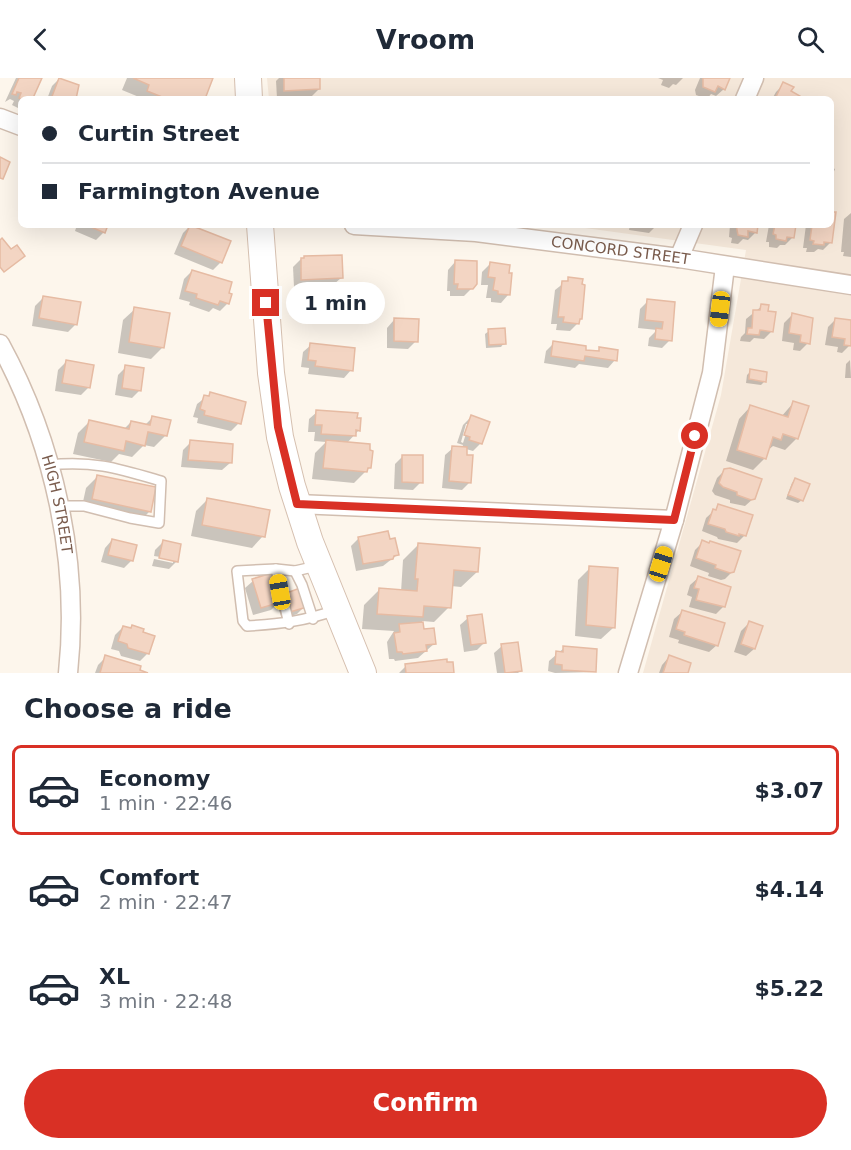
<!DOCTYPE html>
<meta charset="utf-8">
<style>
:root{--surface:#fff;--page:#f2f2f3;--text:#1f2937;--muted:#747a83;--line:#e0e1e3;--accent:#d93025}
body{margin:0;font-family:"DejaVu Sans",sans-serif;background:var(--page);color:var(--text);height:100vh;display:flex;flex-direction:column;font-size:22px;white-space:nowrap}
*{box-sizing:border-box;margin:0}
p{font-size:20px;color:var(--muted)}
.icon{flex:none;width:33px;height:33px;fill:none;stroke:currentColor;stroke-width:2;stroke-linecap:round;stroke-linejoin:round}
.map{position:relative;height:595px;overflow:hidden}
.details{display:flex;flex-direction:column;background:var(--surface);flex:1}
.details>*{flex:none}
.top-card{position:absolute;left:18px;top:18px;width:816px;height:132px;border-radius:9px;box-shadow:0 6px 24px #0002;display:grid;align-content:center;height:132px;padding:0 24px;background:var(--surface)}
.end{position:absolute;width:27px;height:27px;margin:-14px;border:8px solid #d93025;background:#fff;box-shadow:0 0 0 3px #fff}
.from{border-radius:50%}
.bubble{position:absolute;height:42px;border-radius:21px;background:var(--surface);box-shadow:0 6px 24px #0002;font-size:20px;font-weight:800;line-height:42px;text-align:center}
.car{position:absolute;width:18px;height:36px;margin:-18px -9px;border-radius:8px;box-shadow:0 0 4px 2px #0007;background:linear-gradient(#f5c518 24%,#345 0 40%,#f5c518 0 76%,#345 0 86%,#f5c518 0)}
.top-card b{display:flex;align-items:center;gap:21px;height:57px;font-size:22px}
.top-card b+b{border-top:2px solid var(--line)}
.top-card i{width:15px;height:15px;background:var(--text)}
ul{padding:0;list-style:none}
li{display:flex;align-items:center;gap:18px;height:90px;margin:0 12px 9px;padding:0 12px;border:3px solid transparent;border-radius:9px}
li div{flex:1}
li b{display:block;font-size:22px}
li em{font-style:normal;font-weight:800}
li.active{border-color:var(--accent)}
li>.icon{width:54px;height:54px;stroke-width:1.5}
h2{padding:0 24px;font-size:27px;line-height:72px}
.cta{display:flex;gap:12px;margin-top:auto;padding:12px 24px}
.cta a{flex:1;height:69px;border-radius:36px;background:var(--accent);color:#fff;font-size:24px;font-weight:800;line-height:69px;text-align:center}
header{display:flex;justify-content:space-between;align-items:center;height:78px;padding:0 24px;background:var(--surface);font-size:27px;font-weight:800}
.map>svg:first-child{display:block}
.residential{fill:#f5e8da}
.shadow{fill:#0003;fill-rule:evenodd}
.building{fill:#f3d5c3;stroke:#e6bba3;stroke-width:1.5}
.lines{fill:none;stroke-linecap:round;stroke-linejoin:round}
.lane-casing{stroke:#d1beb0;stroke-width:12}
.street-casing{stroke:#d1beb0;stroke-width:21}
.secondary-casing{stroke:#d6c0b0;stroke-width:28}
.lane{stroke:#fff;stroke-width:9}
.street{stroke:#fff;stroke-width:18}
.secondary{stroke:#fff;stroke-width:26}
.route{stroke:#d93025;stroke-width:8}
.labels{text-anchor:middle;stroke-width:6;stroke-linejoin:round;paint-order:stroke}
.street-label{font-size:15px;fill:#7a5c4d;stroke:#fffaf3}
</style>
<header><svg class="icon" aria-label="back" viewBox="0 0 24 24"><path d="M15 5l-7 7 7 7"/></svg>Vroom<svg class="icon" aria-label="search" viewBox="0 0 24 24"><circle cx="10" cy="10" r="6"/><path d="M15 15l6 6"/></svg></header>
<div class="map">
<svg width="851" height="595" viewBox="0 0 851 595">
<rect width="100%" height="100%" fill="#fdf6ec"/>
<path class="residential" d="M267 0H851V595H643L721 317 746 172 563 147H831V21H426V19L269 21Z"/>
<g class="shadow">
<path d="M16 0H40L29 21H21L20 31 12 27 14 23 10 21 5 24Z"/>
<path d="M127 0H212L203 21H138L139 19 122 12Z"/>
<path d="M279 0H318L319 11 311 19 277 20 276 3Z"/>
<path d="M658 0H683L676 7 673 6 669 10 661 7 663 2Z"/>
<path d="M700 0H728L724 11 716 18 711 16 707 21 696 17 695 12Z"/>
<path d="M59 1 74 21H47L52 8Z"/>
<path d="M784 6 789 14 797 21H772L776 14Z"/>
<path d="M831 89 835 91 831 101Z"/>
<path d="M831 135V164L823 172 818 171 814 174H806L807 170H803L806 147H831Z"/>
<path d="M851 135V179L843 178 844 174H841L844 141Z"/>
<path d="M77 147H107L104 154 96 162 75 153Z"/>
<path d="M191 147 221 184 213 192 174 176 183 155Z"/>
<path d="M630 147H657L649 155 629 152Z"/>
<path d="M730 147H757L756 154 748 162 743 161 738 166 731 165 732 160 729 159Z"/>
<path d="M769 147H794L793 159 785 167H780L777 170 769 169V164H766Z"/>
<path d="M301 181 341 200 333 207 294 209 293 189Z"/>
<path d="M455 184 472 210 464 218H450V213H447L448 192Z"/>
<path d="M490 186 508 217 501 225 491 224V220H486L488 207H481L482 194Z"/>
<path d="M192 193 227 216 228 225 220 233 213 230 209 234 189 227 190 224 179 221 184 201Z"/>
<path d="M569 201 578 245 570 253 556 252 557 246H551L555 212Z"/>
<path d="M309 214 330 235 322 243 311 244V241H302L301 222Z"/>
<path d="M43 220 76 246 68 254 32 248 35 228Z"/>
<path d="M648 223 673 226 670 262 662 270 648 268 649 260 657 252 638 250 640 231Z"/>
<path d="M762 228 766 235 772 253 764 261 754 260 750 264 740 263 741 259 745 255 746 241Z"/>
<path d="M135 231 163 269 151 281 118 275 123 242Z"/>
<path d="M792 237 808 265 800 273 793 272 794 265 782 263 784 245Z"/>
<path d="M836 241 851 244 850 267 842 275 837 274 838 269 825 267 828 249Z"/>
<path d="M394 242 416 263 408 271 387 270V250Z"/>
<path d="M489 253 504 265 501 269 486 270 485 256Z"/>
<path d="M554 265 596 274 600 271 615 282 608 290 579 286 575 290 544 285 546 273Z"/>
<path d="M311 267 351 292 344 300 308 296 309 290 301 289 303 274Z"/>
<path d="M850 282 851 300H845L846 286Z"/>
<path d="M66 284 89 309 81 317 55 313 58 292Z"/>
<path d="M126 289 140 312 132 320 115 317 118 297Z"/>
<path d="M751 293 765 303 761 307 746 305 747 297Z"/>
<path d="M210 316 239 345 231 353 197 345 198 340 193 339 197 326Z"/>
<path d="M794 324 797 360 785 372 773 368 767 373 765 380 753 392 726 383 739 341 750 329 781 339Z"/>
<path d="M317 334 359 352 346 366 370 389 354 405 312 401 315 375 326 364 314 363 315 354H308L309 341Z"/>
<path d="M471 339 481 365 473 373 466 371 470 404 462 412 442 410 445 377 453 370H462L463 367 457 365 463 347ZM466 346H469L463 365 461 364Z"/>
<path d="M152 340 166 357 154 369 144 367 132 379 119 376 111 384 73 376 78 355 90 343 124 351 131 344 145 347Z"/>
<path d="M191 364 230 385 222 392 181 389 183 372Z"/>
<path d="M403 378 421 404 413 412 394 411 395 386Z"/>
<path d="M725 392 754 420 745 428 730 425V422L715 417 712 413 717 400Z"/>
<path d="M98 398 150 433 138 445 81 433 86 410Z"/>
<path d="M795 402 802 422 798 425 786 421 792 405Z"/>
<path d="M208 421 263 458 252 470 191 458 196 433Z"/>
<path d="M719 428 745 457 737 465 718 461 717 459 702 453 706 440Z"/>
<path d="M359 460 397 477 383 488 356 493 351 468Z"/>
<path d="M112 462 132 482 124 490 101 484 105 470Z"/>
<path d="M163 464 177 483 169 491 152 488 154 481 173 485V481L154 478 155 472Z"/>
<path d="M703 464 733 493 725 501 721 502 708 498 709 495 690 488 695 472Z"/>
<path d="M419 466 477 494 461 509 451 508 449 529 434 544 422 543 423 552 435 565 418 580 395 583 394 581H389L387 564 394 553 362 551 364 527 379 512 401 514 403 482Z"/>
<path d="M590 490 613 550 601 561 575 558 578 502Z"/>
<path d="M698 500 724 528 716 536 689 529 692 519 687 517 690 507Z"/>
<path d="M253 503 279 523 305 528 297 536 282 541 277 526 271 532 253 537 245 510Z"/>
<path d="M682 534 717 567 709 574 678 565 679 562 669 559 674 541Z"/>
<path d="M468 540 484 565 477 572 464 574 460 547Z"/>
<path d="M749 545 761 549 754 571 746 578 734 574 741 553Z"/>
<path d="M123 549 153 559 147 576 140 583 121 578 119 573 111 571 115 557Z"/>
<path d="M502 568 521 592 518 595H497L494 575Z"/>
<path d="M564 570 594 594 555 595 548 593 549 583Z"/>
<path d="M106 579 138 593 144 595H95L98 587Z"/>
<path d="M669 579 686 595H659L662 587Z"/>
<path d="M406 588 453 595H399Z"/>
</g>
<g class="building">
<path d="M19 0H42L33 20 22 21 19 20 21 15 17 14 16 17 12 16Z"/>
<path d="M59 0 79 7 76 21H51Z"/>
<path d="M133 0H213L205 21H167L147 13 149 7Z"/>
<path d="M284 0H320V11L284 13Z"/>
<path d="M703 0H730L725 12 718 8 715 14 703 9Z"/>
<path d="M783 4 794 9 791 13 800 18 799 21H775Z"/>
<path d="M0 79 10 84 3 101 0 100Z"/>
<path d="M831 134H836L832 165 824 164V167L813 166 814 163 810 162 812 147H831Z"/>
<path d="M86 147H108L105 155Z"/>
<path d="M190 147 231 163 222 185 181 168Z"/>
<path d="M736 147H758L757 155 748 153V159L738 157Z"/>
<path d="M775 147H796L794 160 787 159 786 163 776 161V157L773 156Z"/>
<path d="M2 160 11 171 17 167 25 178 4 194 0 189V162Z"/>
<path d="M342 177 343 200 301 202V180H304V178Z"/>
<path d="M455 182 477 183V206L473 211H457L458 206H454Z"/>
<path d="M490 184 510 187 509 195H512L510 217 498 216V213L493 212 495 200 488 199Z"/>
<path d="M192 192 232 204 229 215 232 216 229 226 220 223 218 227 196 220 197 216 185 213Z"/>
<path d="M568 199 583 201 582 206 585 207 582 241H580L579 246 563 244 564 239H558L562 203H568Z"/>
<path d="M331 212 332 236H318V234H309L308 213Z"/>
<path d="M43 218 81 224 77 247 39 240Z"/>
<path d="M647 221 675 224 672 263 655 261 656 250 662 251 663 244 645 242Z"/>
<path d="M761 226 769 227 768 233 776 234 773 254 760 252 759 257 747 256 748 250H752L753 232H760Z"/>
<path d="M134 229 170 235 164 270 129 264Z"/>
<path d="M792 235 813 240 810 266 800 264 801 257 789 255Z"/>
<path d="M394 240 419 241 418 264 394 263Z"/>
<path d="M835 240 851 242V268L844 267 845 261 832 259Z"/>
<path d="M505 250 506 266 489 267 488 251Z"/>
<path d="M553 263 586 268V272L599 273V269L618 272 617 283 585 278 584 283 551 278Z"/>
<path d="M310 265 355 270 353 293 315 288 316 283 308 282Z"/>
<path d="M66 282 94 287 90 310 62 305Z"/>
<path d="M125 287 144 290 141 313 122 310Z"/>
<path d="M750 291 767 294 766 304 749 301Z"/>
<path d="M210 314 246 324 241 346 204 337 205 333 200 331 204 317 209 318Z"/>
<path d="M793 323 809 328 798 361 783 356 781 362 773 359 766 381 737 372 750 327 788 339Z"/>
<path d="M316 332 358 335 357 340H361L360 353 356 352V358L321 356 322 347H315Z"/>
<path d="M471 337 490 344 482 366 469 362 470 359 464 357Z"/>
<path d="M152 338 171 342 167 358 148 354 145 368 126 363 124 373 84 364 89 342 129 351 131 343 150 347Z"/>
<path d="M190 362 233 366 232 385 188 382Z"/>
<path d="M326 362 370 366V372L373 373 371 390H368L367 394 323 390Z"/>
<path d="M452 368 467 369V377H473L471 405 449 403Z"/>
<path d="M402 377H423V405L402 404Z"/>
<path d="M730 390 762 401 755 421 751 422 737 417V414L723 409 719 405 724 391Z"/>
<path d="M97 397 156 409 151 434 92 421Z"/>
<path d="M795 400 810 406 803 423 788 417Z"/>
<path d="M207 420 270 432 265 459 202 447Z"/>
<path d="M718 426 753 437 746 458 739 456V458L726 454 725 451 708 446 713 431 716 432Z"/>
<path d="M388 453 390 461 395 460 399 477 394 478 393 481 363 486 358 459Z"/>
<path d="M112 461 137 467 133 483 108 477Z"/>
<path d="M163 462 181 466 178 484 159 480Z"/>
<path d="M702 462 709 465 710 463 741 473 734 494 730 495 715 490 716 487 696 480Z"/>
<path d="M418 465 480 470 478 494 454 492 451 530 424 528 423 539 377 536 379 510 417 513 418 501H415Z"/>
<path d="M589 488 618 490 615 550 586 547Z"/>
<path d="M272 495 281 524 261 530 252 501Z"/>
<path d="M698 498 731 509 725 529 696 522 699 511 694 510Z"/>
<path d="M300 510 307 529 290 534 284 516Z"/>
<path d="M682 532 725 545 718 568 684 557 685 554 676 551Z"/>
<path d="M482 536 486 565 471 567 467 538Z"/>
<path d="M749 543 763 548 755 571 741 566Z"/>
<path d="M423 544 424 551 434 550 436 566 426 567 427 573 403 576 402 574H397L394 555 400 554 399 546Z"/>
<path d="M132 547 144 551 143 554 155 558 149 576 128 570 127 566 118 563 123 548 131 550Z"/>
<path d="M518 564 522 593 505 595 501 566Z"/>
<path d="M563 568 597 571 596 594 562 592V587L555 586 556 573 563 574Z"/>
<path d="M105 577 141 588 140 592 148 595H100Z"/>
<path d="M669 577 691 585 688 595H663Z"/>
<path d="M447 581V584H453L454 595H406L405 586Z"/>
</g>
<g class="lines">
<g class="lane-casing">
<g id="lane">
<path d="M49 387C93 382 120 391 161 403L159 445 130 440 84 428H59"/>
<path d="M317 488 295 493 276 491 237 493 243 543 247 548C280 546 305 543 336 532"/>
<path d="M276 491 289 546"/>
<path d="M295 493 302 507 313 541"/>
</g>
</g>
<g class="street-casing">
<g id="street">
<path d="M745 21 754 0"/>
<path d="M0 40 21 48"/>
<path id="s1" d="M354 147 476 154 679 180 851 207"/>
<path d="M679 180 693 147"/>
<path id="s2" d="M0 266C54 365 80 483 68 595"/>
<path d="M297 426 674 442"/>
<path d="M628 595 674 442 712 295 725 188"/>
</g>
</g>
<g class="secondary-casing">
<g id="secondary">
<path d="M248 0 249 21"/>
<path d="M260 147 271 295 280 359 292 408 310 464 363 595"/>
</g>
</g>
<use href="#lane" class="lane"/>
<use href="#street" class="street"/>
<use href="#secondary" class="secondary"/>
</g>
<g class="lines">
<path class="route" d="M266 225 278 349 297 426 674 442 695 358"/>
</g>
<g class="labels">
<g class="street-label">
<text dy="5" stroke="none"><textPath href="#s1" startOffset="268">CONCORD STREET</textPath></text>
<text dy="5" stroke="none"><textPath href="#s2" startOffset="171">HIGH STREET</textPath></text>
</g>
</g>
</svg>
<i class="end from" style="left:695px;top:358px"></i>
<i class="end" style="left:266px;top:225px"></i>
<div class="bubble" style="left:286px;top:204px;width:99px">1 min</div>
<i class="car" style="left:720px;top:231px;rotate:187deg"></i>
<i class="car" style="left:661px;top:486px;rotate:17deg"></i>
<i class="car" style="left:280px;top:514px;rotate:350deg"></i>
<div class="top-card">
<b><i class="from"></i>Curtin Street</b>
<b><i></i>Farmington Avenue</b>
</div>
</div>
<section class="details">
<h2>Choose a ride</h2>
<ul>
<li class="active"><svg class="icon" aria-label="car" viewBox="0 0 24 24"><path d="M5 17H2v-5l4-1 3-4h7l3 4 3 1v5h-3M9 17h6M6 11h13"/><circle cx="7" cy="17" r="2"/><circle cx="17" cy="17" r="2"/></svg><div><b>Economy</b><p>1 min · 22:46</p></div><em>$3.07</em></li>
<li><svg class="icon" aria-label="car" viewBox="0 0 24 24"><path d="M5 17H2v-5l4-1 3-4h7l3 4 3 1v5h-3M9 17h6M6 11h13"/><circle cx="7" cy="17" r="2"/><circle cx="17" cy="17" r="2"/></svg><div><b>Comfort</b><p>2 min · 22:47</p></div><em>$4.14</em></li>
<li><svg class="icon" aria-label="car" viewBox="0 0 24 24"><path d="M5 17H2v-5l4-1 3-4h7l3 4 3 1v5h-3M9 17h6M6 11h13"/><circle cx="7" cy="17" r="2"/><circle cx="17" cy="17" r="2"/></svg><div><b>XL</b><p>3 min · 22:48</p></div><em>$5.22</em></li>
</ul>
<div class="cta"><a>Confirm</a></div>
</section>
